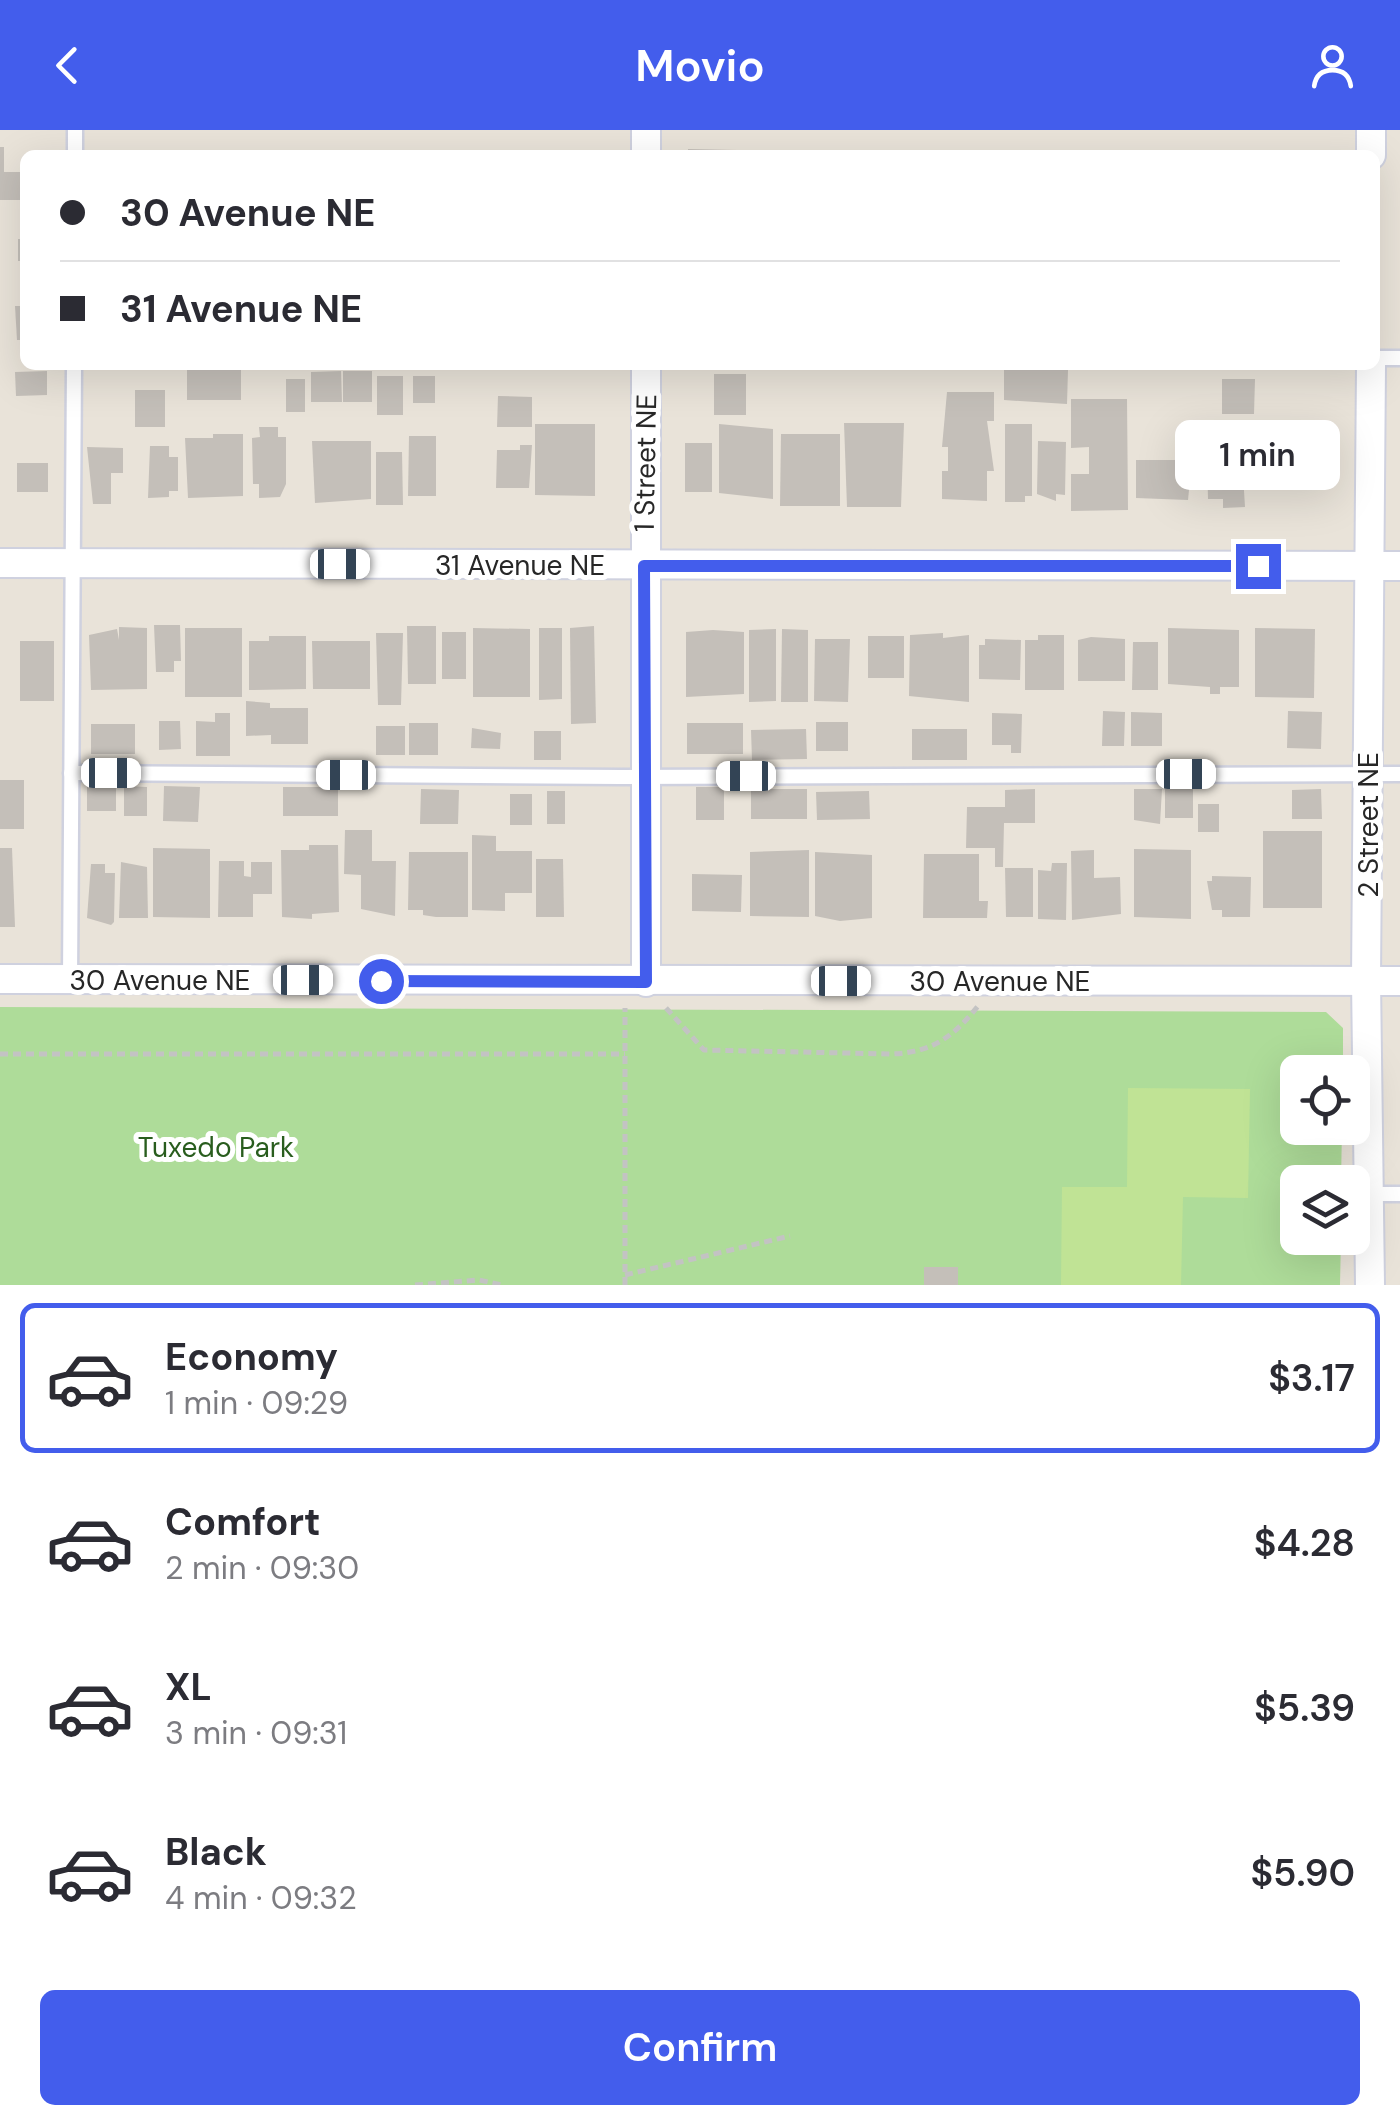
<!DOCTYPE html>
<meta charset="utf-8">
<style>
:root{--surface:#fff;--page:#f7f7f7;--text:#2b2b33;--muted:#7c7c81;--line:#e1e1e2;--accent:#435dec}
body{margin:0;font-family:"DM Sans",sans-serif;background:var(--page);color:var(--text);height:100vh;display:flex;flex-direction:column;font-size:38px;white-space:nowrap}
*{box-sizing:border-box;margin:0}
p{font-size:32px;color:var(--muted)}
.icon{flex:none;width:55px;height:55px;fill:none;stroke:currentColor;stroke-width:2;stroke-linecap:round;stroke-linejoin:round}
.map{position:relative;height:1155px;overflow:hidden}
.drawer{display:flex;flex-direction:column;background:var(--surface);flex:1}
.drawer>*{flex:none}
.banner{position:absolute;left:20px;top:20px;width:1360px;height:220px;border-radius:15px;box-shadow:0 10px 40px #0002;display:grid;align-content:center;height:220px;padding:0 40px;background:var(--surface)}
.fabs{position:absolute;left:1280px;top:925px;display:grid;gap:20px}
.fabs a{display:grid;place-items:center;width:90px;height:90px;border-radius:15px;background:var(--surface);box-shadow:0 10px 40px #0002;font-size:50px}
.end{position:absolute;width:45px;height:45px;margin:-22px;border:12px solid #435dec;background:#fff;box-shadow:0 0 0 5px #fff}
.from{border-radius:50%}
.bubble{position:absolute;height:70px;border-radius:15px;background:var(--surface);box-shadow:0 10px 40px #0002;font-size:32px;font-weight:600;line-height:70px;text-align:center}
.car{position:absolute;width:30px;height:60px;margin:-30px -15px;border-radius:12px;box-shadow:0 0 8px 2px #0007;background:linear-gradient(#fff 24%,#345 0 40%,#fff 0 76%,#345 0 86%,#fff 0)}
.banner b{display:flex;align-items:center;gap:35px;height:95px;font-size:38px}
.banner b+b{border-top:2px solid var(--line)}
.banner i{width:25px;height:25px;background:var(--text)}
ul{padding:18px 0 0;list-style:none}
li{display:flex;align-items:center;gap:30px;height:150px;margin:0 20px 15px;padding:0 20px;border:5px solid transparent;border-radius:15px}
li div{flex:1}
li b{display:block;font-size:38px}
li em{font-style:normal;font-weight:600}
li.on{border-color:var(--accent)}
li>.icon{width:90px;height:90px;stroke-width:1.5}
.cta{display:flex;gap:20px;margin-top:auto;padding:20px 40px}
.cta a{flex:1;height:115px;border-radius:15px;background:var(--accent);color:#fff;font-size:40px;font-weight:600;line-height:115px;text-align:center}
header{display:flex;justify-content:space-between;align-items:center;height:130px;padding:0 40px;background:var(--accent);color:#fff;font-size:45px;font-weight:600}
.map>svg:first-child{display:block}
.green{fill:#aedc99}
.pitch{fill:#c0e395}
.building{fill:#c4bfb9}
.lines{fill:none;stroke-linecap:round;stroke-linejoin:round}
.lane-casing{stroke:#cfd1df;stroke-width:19}
.street-casing{stroke:#cfd1df;stroke-width:32}
.path{stroke:#c3c3c3;stroke-width:5;stroke-dasharray:8 5;stroke-linecap:butt}
.lane{stroke:#fff;stroke-width:14}
.street{stroke:#fff;stroke-width:28}
.route{stroke:#435dec;stroke-width:12}
.labels{text-anchor:middle;stroke-width:10;stroke-linejoin:round;paint-order:stroke}
.street-label{font-size:28px;fill:#272727;stroke:#fff}
.park-label{font-size:28px;fill:#295d1e;stroke:#fff}
</style>
<header><svg class="icon" aria-label="back" viewBox="0 0 24 24"><path d="M15 5l-7 7 7 7"/></svg>Movio<svg class="icon" aria-label="person" viewBox="0 0 24 24"><circle cx="12" cy="8" r="4"/><path d="M4 21q1-7 8-7t8 7"/></svg></header>
<div class="map">
<svg width="1400" height="1155" viewBox="0 0 1400 1155">
<rect width="100%" height="100%" fill="#e9e3d9"/>
<path class="green" d="M0 877 1326 882 1343 898V942H1298V998H1342L1341 1052H1298V1108H1341L1340 1155H0Z"/>
<path class="pitch" d="M1128 958 1250 959 1248 1068 1183 1067 1181 1155H1061L1062 1057H1127Z"/>
<g class="building">
<path d="M0 17H4V42H25V70H0Z"/>
<path d="M688 19 737 20V25H688Z"/>
<rect x="780" y="21" width="28" height="4"/>
<rect x="18" y="109" width="7" height="22"/>
<path d="M15 176H25V210H17Z"/>
<rect x="187" y="240" width="54" height="30"/>
<path d="M1004 240H1068L1067 274 1004 270Z"/>
<path d="M47 241V265L16 266 15 242Z"/>
<path d="M341 241 342 272H311V242Z"/>
<rect x="343" y="241" width="29" height="31"/>
<rect x="714" y="244" width="32" height="41"/>
<rect x="377" y="246" width="26" height="39"/>
<rect x="413" y="246" width="22" height="27"/>
<rect x="286" y="249" width="19" height="33"/>
<path d="M1222 249H1255L1254 284H1222Z"/>
<rect x="135" y="260" width="30" height="37"/>
<path d="M947 262H994V291H987L994 341H987V371L942 369V341H948V317H942Z"/>
<path d="M498 266 532 267V297H497Z"/>
<path d="M1071 269H1127L1128 380 1071 381V344H1089V317L1071 318Z"/>
<path d="M844 293H904L901 377H847Z"/>
<path d="M535 294H595V366L535 365Z"/>
<path d="M719 294 773 299V369L719 363Z"/>
<path d="M1005 294H1032V366H1025V372H1005Z"/>
<path d="M259 297H278V307H286V354L280 367 259 368V354H253L252 308 260 307Z"/>
<path d="M213 304H243V366L188 368 185 308H213Z"/>
<path d="M781 304H840V376H780Z"/>
<path d="M409 306H436V366H408Z"/>
<path d="M312 311H371V369L315 373Z"/>
<path d="M1038 311 1066 312 1065 365 1056 364V371L1037 364Z"/>
<path d="M1222 312H1241L1245 377 1223 378V369H1208L1207 326H1223Z"/>
<rect x="685" y="313" width="27" height="49"/>
<path d="M520 315H532L529 358H496L497 320H520Z"/>
<path d="M150 316H169V327H178V361H169V367L148 368Z"/>
<path d="M87 317 123 318V343H111V374H93Z"/>
<path d="M376 322H402L403 375H376Z"/>
<path d="M1136 330H1192L1188 370 1136 368Z"/>
<rect x="17" y="333" width="31" height="29"/>
<path d="M154 495H180L181 531H174V542H156Z"/>
<path d="M407 496H436V554H408Z"/>
<path d="M594 496 596 593 571 594 570 498Z"/>
<path d="M119 497 147 498V559L91 560 89 505 117 499 119 510Z"/>
<rect x="185" y="498" width="57" height="69"/>
<path d="M473 498 530 499V567H473Z"/>
<path d="M539 498H562V569L539 570Z"/>
<path d="M1168 498 1239 500V557H1220V564H1210V557L1168 554Z"/>
<path d="M1255 498 1315 499 1314 568 1255 567Z"/>
<path d="M776 499V571L749 572V500Z"/>
<path d="M782 499 808 500V572H781Z"/>
<path d="M713 500 744 502V564L686 567V502Z"/>
<rect x="442" y="502" width="24" height="47"/>
<path d="M376 503H403L401 575H378Z"/>
<path d="M943 503V508L969 505V572L909 566 910 505Z"/>
<path d="M1038 505H1064V560H1025V510H1038Z"/>
<path d="M269 506H306V559L249 560V511H269Z"/>
<rect x="868" y="506" width="36" height="42"/>
<path d="M1091 507 1125 509V551H1078V510Z"/>
<path d="M815 509H850L848 572 814 571Z"/>
<path d="M985 509 1021 510 1020 550 979 549V515H985Z"/>
<rect x="20" y="511" width="34" height="60"/>
<path d="M312 511H370V559H313Z"/>
<path d="M1133 512H1158V560H1132Z"/>
<path d="M246 571 270 573V578H308V614H271V605L246 606Z"/>
<path d="M1103 581 1125 582 1124 616H1102Z"/>
<path d="M1288 581 1322 582 1321 619 1287 618Z"/>
<path d="M1131 582 1162 583V616H1131Z"/>
<path d="M215 583H230V626H196V591L215 592Z"/>
<path d="M992 583 1022 584 1021 623H1011V615H992Z"/>
<path d="M159 591H180L181 619 159 620Z"/>
<rect x="816" y="592" width="32" height="29"/>
<rect x="409" y="593" width="29" height="32"/>
<rect x="687" y="593" width="56" height="31"/>
<rect x="91" y="594" width="44" height="30"/>
<rect x="376" y="596" width="29" height="29"/>
<path d="M472 598 501 603 500 619 471 618Z"/>
<path d="M806 599 807 629 752 630 751 600Z"/>
<rect x="912" y="599" width="55" height="31"/>
<rect x="534" y="601" width="27" height="29"/>
<rect x="0" y="650" width="24" height="49"/>
<path d="M87 656 116 657V681H87Z"/>
<path d="M124 656 147 657V686H124Z"/>
<path d="M164 656 200 657 198 692 163 691Z"/>
<rect x="283" y="657" width="55" height="29"/>
<rect x="696" y="657" width="28" height="33"/>
<rect x="1165" y="658" width="28" height="30"/>
<path d="M421 659 459 660 458 694H420Z"/>
<rect x="751" y="659" width="56" height="30"/>
<path d="M1035 659V693H1004L1003 737H995V718H966L967 677H1005V660Z"/>
<path d="M1134 659H1162L1160 694 1134 690Z"/>
<path d="M1321 659 1322 689H1292V660Z"/>
<rect x="547" y="661" width="18" height="33"/>
<path d="M869 661 870 689 817 690 816 662Z"/>
<rect x="510" y="664" width="22" height="31"/>
<rect x="1198" y="674" width="21" height="28"/>
<path d="M345 700H372V731H396L395 786 361 779V745L344 744Z"/>
<rect x="1263" y="701" width="59" height="77"/>
<path d="M472 705 496 706V721H532V763H505V781L472 780Z"/>
<path d="M309 715H338L339 782 312 784V789L282 787 281 720H309Z"/>
<path d="M0 718H12L15 797H0Z"/>
<path d="M153 718 210 719V788L153 787Z"/>
<path d="M1134 719 1191 720V789L1134 787Z"/>
<path d="M809 720V787L750 786V722Z"/>
<path d="M1094 720V748L1120 747 1121 784 1072 790 1071 721Z"/>
<path d="M409 722H468V787H436L423 785V780H408Z"/>
<path d="M815 722 872 725V788L840 791 815 786Z"/>
<path d="M924 724H979V771H988L987 788H923Z"/>
<path d="M536 729H563L564 787H536Z"/>
<path d="M219 731H244V746L251 747V732H272V764H253V787H218Z"/>
<path d="M121 732 147 737 148 788H119Z"/>
<path d="M1052 733H1067L1066 790 1038 789V740L1051 741Z"/>
<path d="M91 734H105V743H115L114 792 111 795 87 788Z"/>
<path d="M1005 738H1033V787H1006Z"/>
<path d="M692 744 742 745 741 782 692 781Z"/>
<path d="M1212 746 1251 747 1250 787H1222V780H1212L1207 751H1212Z"/>
<rect x="924" y="1137" width="34" height="18"/>
</g>
<g class="lines">
<g class="lane-casing">
<g id="lane">
<path d="M75 25V0"/>
<path d="M1375 228H1400"/>
<path d="M71 643 621 647 1400 644"/>
<path d="M70 850 74 235"/>
<path d="M1369 1064H1400"/>
</g>
</g>
<g class="street-casing">
<g id="street">
<path d="M1371 0V25"/>
<path d="M646 25V0"/>
<path d="M646 235V852"/>
<path d="M0 433 1400 436"/>
<path d="M0 849 1400 851"/>
<path d="M1370 1155 1366 850 1371 235"/>
</g>
</g>
<g class="path">
<path d="M666 878 704 920 892 924C933 922 953 907 978 876"/>
<path d="M0 924H625"/>
<path d="M625 1145 790 1106"/>
<path d="M415 1155 479 1150 502 1155"/>
<path d="M625 1155V878"/>
</g>
<use href="#lane" class="lane"/>
<use href="#street" class="street"/>
</g>
<g class="lines">
<path class="route" d="M381 851 646 852 644 436H1258"/>
</g>
<g class="labels">
<g class="street-label">
<text transform="translate(645 333) rotate(-89)" y="10">1 Street NE</text>
<text x="520" y="445">31 Avenue NE</text>
<text transform="translate(1368 695) rotate(-90)" y="10">2 Street NE</text>
<text x="160" y="860">30 Avenue NE</text>
<text x="1000" y="861">30 Avenue NE</text>
</g>
<g class="park-label">
<text x="216" y="1027">Tuxedo Park</text>
</g>
</g>
</svg>
<div class="fabs">
<a><svg class="icon" aria-label="locate" viewBox="0 0 24 24"><circle cx="12" cy="12" r="6"/><path d="M12 2v4M12 18v4M2 12h4M18 12h4"/></svg></a>
<a><svg class="icon" aria-label="layers" viewBox="0 0 24 24"><path d="M12 4l9 5-9 5-9-5zM3 14l9 5 9-5"/></svg></a>
</div>
<i class="end from" style="left:381px;top:851px"></i>
<i class="end" style="left:1258px;top:436px"></i>
<div class="bubble" style="left:1175px;top:290px;width:165px">1 min</div>
<i class="car" style="left:340px;top:434px;rotate:90deg"></i>
<i class="car" style="left:111px;top:643px;rotate:90deg"></i>
<i class="car" style="left:1186px;top:644px;rotate:90deg"></i>
<i class="car" style="left:346px;top:645px;rotate:270deg"></i>
<i class="car" style="left:746px;top:646px;rotate:270deg"></i>
<i class="car" style="left:303px;top:850px;rotate:90deg"></i>
<i class="car" style="left:841px;top:851px;rotate:90deg"></i>
<div class="banner">
<b><i class="from"></i>30 Avenue NE</b>
<b><i></i>31 Avenue NE</b>
</div>
</div>
<section class="drawer">
<ul>
<li class="on"><svg class="icon" aria-label="car" viewBox="0 0 24 24"><path d="M5 17H2v-5l4-1 3-4h7l3 4 3 1v5h-3M9 17h6M6 11h13"/><circle cx="7" cy="17" r="2"/><circle cx="17" cy="17" r="2"/></svg><div><b>Economy</b><p>1 min · 09:29</p></div><em>$3.17</em></li>
<li><svg class="icon" aria-label="car" viewBox="0 0 24 24"><path d="M5 17H2v-5l4-1 3-4h7l3 4 3 1v5h-3M9 17h6M6 11h13"/><circle cx="7" cy="17" r="2"/><circle cx="17" cy="17" r="2"/></svg><div><b>Comfort</b><p>2 min · 09:30</p></div><em>$4.28</em></li>
<li><svg class="icon" aria-label="car" viewBox="0 0 24 24"><path d="M5 17H2v-5l4-1 3-4h7l3 4 3 1v5h-3M9 17h6M6 11h13"/><circle cx="7" cy="17" r="2"/><circle cx="17" cy="17" r="2"/></svg><div><b>XL</b><p>3 min · 09:31</p></div><em>$5.39</em></li>
<li><svg class="icon" aria-label="car" viewBox="0 0 24 24"><path d="M5 17H2v-5l4-1 3-4h7l3 4 3 1v5h-3M9 17h6M6 11h13"/><circle cx="7" cy="17" r="2"/><circle cx="17" cy="17" r="2"/></svg><div><b>Black</b><p>4 min · 09:32</p></div><em>$5.90</em></li>
</ul>
<div class="cta"><a>Confirm</a></div>
</section>
